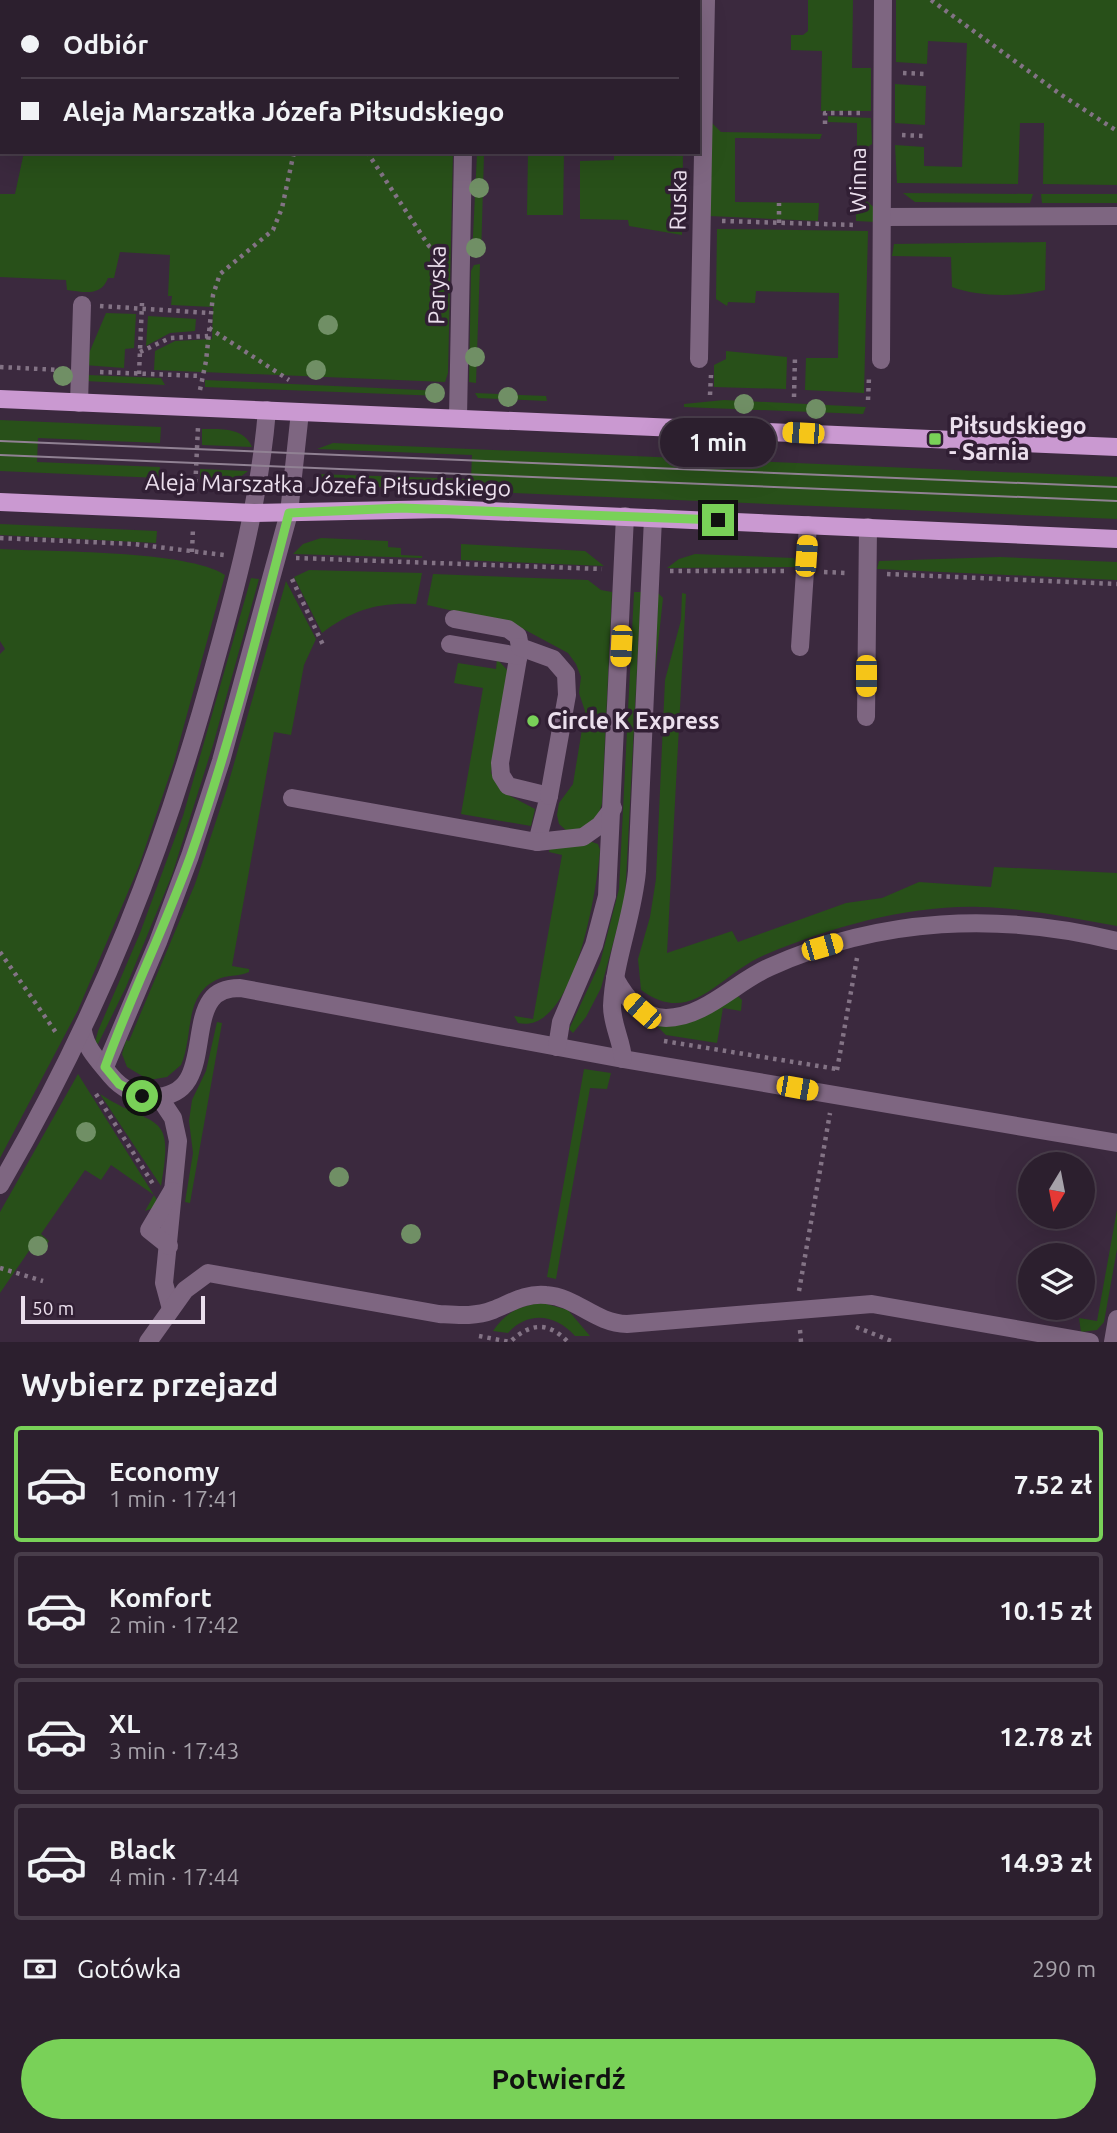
<!DOCTYPE html>
<html lang="pl">
<meta charset="utf-8">
<style>
:root{--surface:#2c1f2e;--page:#382c3a;--text:#f1f3f6;--muted:#a6a2aa;--line:#483d4a;--accent:#79d158}
body{margin:0;font-family:Ubuntu,sans-serif;background:var(--page);color:var(--text);height:100vh;display:flex;flex-direction:column;font-size:26px;white-space:nowrap}
*{box-sizing:border-box;margin:0}
p{font-size:23px;color:var(--muted)}
.icon{flex:none;width:38px;height:38px;fill:none;stroke:currentColor;stroke-width:2;stroke-linecap:round;stroke-linejoin:round}
.map{position:relative;height:1342px;overflow:hidden}
.panel{display:flex;flex-direction:column;background:var(--surface);flex:1}
.panel>*{flex:none}
.guide{position:absolute;left:0px;top:0px;width:700px;height:154px;box-shadow:0 7px 28px #0002,0 0 0 2px var(--line);display:grid;align-content:center;height:154px;padding:0 21px;background:var(--surface)}
.needle{width:46px;rotate:190deg}
.tools{position:absolute;left:1018px;top:1152px;display:grid;gap:14px}
.tools a{display:grid;place-items:center;width:77px;height:77px;border-radius:50%;background:var(--surface);box-shadow:0 7px 28px #0002,0 0 0 2px var(--line);font-size:35px}
.scale{position:absolute;left:21px;bottom:18px;width:184px;box-sizing:border-box;padding-left:7px;border:4px solid #ebdfed;border-top:0;font-size:19px;line-height:24px;white-space:nowrap;color:#ebdfed;-webkit-text-stroke:5px #311f34;paint-order:stroke}
.end{position:absolute;width:32px;height:32px;margin:-16px;border:9px solid #79d158;background:#111;box-shadow:0 0 0 4px #111}
.from{border-radius:50%}
.bubble{position:absolute;height:49px;border-radius:24px;background:var(--surface);box-shadow:0 7px 28px #0002,0 0 0 2px var(--line);font-size:23px;font-weight:700;line-height:49px;text-align:center}
.car{position:absolute;width:21px;height:42px;margin:-21px -10px;border-radius:9px;box-shadow:0 0 5px 2px #0007;background:linear-gradient(#f5c518 24%,#345 0 40%,#f5c518 0 76%,#345 0 86%,#f5c518 0)}
.guide b{display:flex;align-items:center;gap:24px;height:66px;font-size:26px}
.guide b+b{border-top:2px solid var(--line)}
.guide i{width:18px;height:18px;background:var(--text)}
ul{padding:0;list-style:none}
li{display:flex;align-items:center;gap:21px;height:116px;margin:0 14px 10px;padding:0 7px;border:4px solid var(--line);border-radius:7px}
li div{flex:1}
li b{display:block;font-size:26px}
li em{font-style:normal;font-weight:700}
li.active{border-color:var(--accent)}
li>.icon{width:63px;height:63px;stroke-width:1.5}
h2{padding:0 21px;font-size:32px;line-height:84px}
.pay{display:flex;align-items:center;gap:18px;height:77px;padding:0 21px;font-size:26px}
.pay p{margin-inline-start:auto}
.button{display:flex;gap:14px;margin-top:auto;padding:14px 21px}
.button a{flex:1;height:80px;border-radius:42px;background:var(--accent);color:#111;font-size:28px;font-weight:700;line-height:80px;text-align:center}
.map>svg:first-child{display:block}
.green{fill:#285019}
.lines{fill:none;stroke-linecap:round;stroke-linejoin:round}
.path{stroke:#837385;stroke-width:4.5;stroke-dasharray:3.5 5;stroke-linecap:butt}
.minor{stroke:#7e6681;stroke-width:18}
.major{stroke:#ca99d1;stroke-width:18}
.tram{stroke:#908193;stroke-width:2}
.tree{fill:#708f65}
.route{stroke:#79d158;stroke-width:9}
.poi-dot{fill:#79d158;stroke:#311f34;stroke-width:2.5}
.labels{text-anchor:middle;stroke-width:7;stroke-linejoin:round;paint-order:stroke}
.street-label{font-size:23px;fill:#ebdfed;stroke:#311f34}
.poi-label{font-size:23px;font-weight:bold;fill:#ebdfed;stroke:#311f34;text-anchor:start}
</style>
<div class="map">
<svg width="1117" height="1342" viewBox="0 0 1117 1342">
<rect width="100%" height="100%" fill="#3b293e"/>
<g class="green">
<path d="M60 0H456L60 2Z"/>
<path d="M808 0H853L852 68H871V111H821L822 51 791 50V35H803L808 31Z"/>
<path d="M896 0H1117V185L1043 184 1044 123H1020L1018 184 897 183 895 145 924 147V166L962 167 967 43 928 41 927 64 896 62Z"/>
<path d="M895 84 926 86 925 125 895 123Z"/>
<path d="M828 116 871 118 872 144 857 154V123L828 122Z"/>
<path d="M712 123 721 132 822 134 820 139 735 138V202L819 203 818 221 709 216Z"/>
<path d="M24 152H453L448 373 445 382 154 370 155 351 175 341 212 339 213 307 171 305 172 296H168L170 255 120 252 114 278H108C101 297 84 292 67 290L66 280 0 277V194H15Z"/>
<path d="M528 152H564L563 215H527Z"/>
<path d="M614 152H683L682 235 629 226 628 220 580 219V161L614 160Z"/>
<path d="M477 154 484 155 481 256H472Z"/>
<path d="M856 192 877 210 876 222 856 221Z"/>
<path d="M903 193 1033 194 1030 203 915 202Z"/>
<path d="M1041 194H1117V203H1042Z"/>
<path d="M717 229 868 231 864 393 805 390 806 358H838L839 293 756 291 755 303 728 302 727 306 716 299Z"/>
<path d="M1046 242 1045 290C1017 297 979 297 952 287L951 257 892 256 894 244Z"/>
<path d="M480 264 476 383 469 382 471 271 474 265Z"/>
<path d="M106 313 136 314 134 348 125 349 124 368 84 365Z"/>
<path d="M148 316 196 319 195 331 170 333 146 346Z"/>
<path d="M726 351 787 357 786 389 714 387V365L726 359Z"/>
<path d="M88 375 161 378 165 385 85 381Z"/>
<path d="M205 380 442 391 441 396 205 387Z"/>
<path d="M475 393 546 396 547 401 478 398Z"/>
<path d="M724 400 866 407 863 414 684 407V404Z"/>
<path d="M0 420 161 427 160 443 38 438 37 462 160 467 159 478 0 471Z"/>
<path d="M202 429C220 429 244 427 252 447L202 445Z"/>
<path d="M333 443 1117 477V519L331 485 320 480 314 474 471 479 472 455 317 449Z"/>
<path d="M200 469 248 471C234 484 218 480 200 479Z"/>
<path d="M0 524 157 531 156 543 0 535Z"/>
<path d="M321 538 388 541V547L401 548V555L422 556V558L293 554 303 544Z"/>
<path d="M461 544 585 551 604 566 461 560Z"/>
<path d="M0 549C49 552 188 550 225 575L174 762 139 866 78 1010 0 1158V654L5 649 0 641Z"/>
<path d="M695 554 794 558 797 567 667 568 679 559Z"/>
<path d="M1000 557 1117 562V580L877 569 879 561Z"/>
<path d="M309 570 422 573 416 604C378 602 352 610 322 633L294 577Z"/>
<path d="M433 574 588 580 601 590 612 592 602 803C598 822 585 828 568 832L559 824 557 815 559 803 573 784 585 711 579 693 581 677 576 664 568 653 516 625 427 605Z"/>
<path d="M251 578 259 579 213 745 172 875 126 987 98 1044 95 1042 98 1031 140 933 183 816Z"/>
<path d="M286 581 316 639 304 665 291 735 274 732 232 966 249 969V972C239 977 227 974 216 980 183 997 194 1036 181 1065L167 1077 149 1080 127 1067 122 1054 126 1040 129 1041 195 884 227 788Z"/>
<path d="M634 592H641L625 899 601 988 586 1017 573 1033 569 1029 571 1025 600 963 619 889Z"/>
<path d="M658 593 663 598 655 673Z"/>
<path d="M682 593 686 594 667 953 732 931 738 942 846 903 882 898 919 882 991 887 994 867 1117 873V926C1072 918 1026 908 980 907 909 905 832 927 767 954 719 973 693 1028 641 990L638 959 650 917 656 879 665 680 681 620Z"/>
<path d="M497 659 509 672 491 773 501 791 535 809 531 826 461 814 483 688 454 683 458 663 496 669Z"/>
<path d="M589 841 598 844 600 850C597 888 575 1036 518 1023L514 1016 533 1019 562 855 549 852 550 845 571 847Z"/>
<path d="M736 994 742 1000 741 1011 723 1008 717 1043 666 1035 655 1024H684Z"/>
<path d="M217 1022 222 1023 190 1203 185 1202 193 1153 189 1121 192 1100 206 1071Z"/>
<path d="M584 1069 611 1073 607 1089 590 1088 556 1279 547 1277Z"/>
<path d="M78 1074 157 1200 153 1208 145 1211 154 1195 111 1165 101 1180 85 1170 41 1234 49 1241 40 1254 31 1248 0 1293V1212Z"/>
<path d="M100 1094C153 1129 176 1108 161 1186Z"/>
<path d="M1117 1210V1249L1104 1322 1097 1330 1081 1332 1079 1318 1097 1321Z"/>
<path d="M543 1303 568 1310 590 1336H575C556 1315 529 1310 508 1333L493 1331C506 1312 520 1305 543 1303Z"/>
</g>
<g class="lines">
<g class="path">
<path d="M302 0V2"/>
<path d="M931 0 1060 94 1117 131"/>
<path d="M379 2 380 0"/>
<path d="M903 73 926 74"/>
<path d="M825 124V113H865"/>
<path d="M902 135 924 136"/>
<path d="M367 152 429 246 442 255"/>
<path d="M722 221 855 225"/>
<path d="M779 223V203"/>
<path d="M100 306 210 313"/>
<path d="M209 328 289 380"/>
<path d="M140 352 170 338 208 336"/>
<path d="M0 367 60 370"/>
<path d="M100 372 201 376"/>
<path d="M139 374 142 303"/>
<path d="M200 390 206 361 213 295 220 274 273 230 282 208 294 152"/>
<path d="M710 395 711 375"/>
<path d="M794 397 795 357"/>
<path d="M868 400 869 377"/>
<path d="M195 491 198 427"/>
<path d="M0 538 133 544 224 555"/>
<path d="M192 552 193 528"/>
<path d="M296 558 602 569"/>
<path d="M670 571H787"/>
<path d="M824 572 847 573"/>
<path d="M887 574 1117 584"/>
<path d="M292 579 323 645"/>
<path d="M0 952 57 1034"/>
<path d="M664 1041 837 1069"/>
<path d="M837 1070 857 958"/>
<path d="M96 1094 153 1184"/>
<path d="M0 1268 43 1281"/>
<path d="M799 1291 830 1113"/>
<path d="M856 1327 894 1342"/>
<path d="M800 1330 801 1342"/>
<path d="M479 1336 510 1342C530 1323 548 1321 568 1342"/>
</g>
<g class="minor">
<path d="M466 2V0"/>
<path d="M882 217 1117 216"/>
<path d="M699 359 706 0"/>
<path d="M881 360 883 0"/>
<path d="M79 403 82 305"/>
<path d="M458 418 463 152"/>
<path d="M454 619 508 629 518 636 520 647 500 763 501 775 508 786 549 796 537 842"/>
<path d="M450 644 519 656"/>
<path d="M520 647 553 659 566 674 567 695 549 796"/>
<path d="M800 647 808 525"/>
<path d="M866 717 868 527"/>
<path d="M292 798 537 842 583 837 600 825 613 808"/>
<path d="M615 978C626 998 641 1018 666 1018 704 1018 737 981 770 967 881 917 1000 912 1117 941"/>
<path d="M83 1031C86 1049 99 1061 111 1076 121 1088 137 1097 153 1097 210 1097 190 1029 211 1000 218 990 229 988 240 988L623 1059 1117 1143"/>
<path d="M557 1047 561 1022 594 945 607 896 625 516"/>
<path d="M623 1059C622 1041 612 1025 612 1006 614 960 633 917 637 871L653 518"/>
<path d="M105 1067 158 942 190 856 221 761 289 513 300 412"/>
<path d="M159 1097 173 1118 178 1141 164 1283 171 1309"/>
<path d="M0 1185C100 1013 164 851 216 659 239 576 260 496 267 410"/>
<path d="M169 1246 149 1230 172 1191"/>
<path d="M148 1342 185 1290 208 1273 439 1314C457 1315 475 1317 493 1310 511 1303 525 1293 546 1295 577 1297 594 1323 627 1324L872 1304 1090 1342"/>
<path d="M1113 1342 1117 1319"/>
</g>
<g class="major">
<path d="M0 399 1117 447"/>
<path d="M0 502 254 513 444 509 1117 539"/>
</g>
<g class="tram">
<path d="M0 441 1117 487"/>
<path d="M0 455 1117 501"/>
</g>
</g>
<g class="tree">
<circle cx="479" cy="188" r="10"/>
<circle cx="476" cy="248" r="10"/>
<circle cx="328" cy="325" r="10"/>
<circle cx="475" cy="357" r="10"/>
<circle cx="316" cy="370" r="10"/>
<circle cx="63" cy="376" r="10"/>
<circle cx="435" cy="393" r="10"/>
<circle cx="508" cy="397" r="10"/>
<circle cx="744" cy="404" r="10"/>
<circle cx="816" cy="409" r="10"/>
<circle cx="86" cy="1132" r="10"/>
<circle cx="339" cy="1177" r="10"/>
<circle cx="411" cy="1234" r="10"/>
<circle cx="38" cy="1246" r="10"/>
</g>
<g class="lines">
<path class="route" d="M142 1096 119 1084 105 1067C131 995 165 927 191 855 230 744 259 628 289 513L401 508 718 520"/>
</g>
<g class="poi-dot">
<rect x="928" y="432" width="14" height="14" rx="3.5"/>
<circle cx="533" cy="721" r="7"/>
</g>
<g class="labels">
<g class="street-label">
<text transform="translate(858 180) rotate(-90)" y="8">Winna</text>
<text transform="translate(678 200) rotate(-89)" y="8">Ruska</text>
<text transform="translate(437 285) rotate(-89)" y="8">Paryska</text>
<text transform="translate(328 485) rotate(1)" y="8">Aleja Marszałka Józefa Piłsudskiego</text>
</g>
<g class="poi-label">
<text x="949" y="434">Piłsudskiego<tspan x="949" dy="26">- Sarnia</tspan></text>
<text x="547" y="729">Circle K Express</text>
</g>
</g>
</svg>
<div class="tools">
<a><svg class="needle" viewBox="-14 -14 28 28"><path d="M0-13l5 13h-10z" fill="#e53935"/><path d="M0 13l5-13h-10z" fill="#a6a2aa"/></svg></a>
<a><svg class="icon" aria-label="layers" viewBox="0 0 24 24"><path d="M12 4l9 5-9 5-9-5zM3 14l9 5 9-5"/></svg></a>
</div>
<div class="scale">50 m</div>
<i class="end from" style="left:142px;top:1096px"></i>
<i class="end" style="left:718px;top:520px"></i>
<div class="bubble" style="left:660px;top:418px;width:116px">1 min</div>
<i class="car" style="left:803px;top:433px;rotate:273deg"></i>
<i class="car" style="left:806px;top:556px;rotate:4deg"></i>
<i class="car" style="left:621px;top:646px;rotate:183deg"></i>
<i class="car" style="left:866px;top:676px;rotate:180deg"></i>
<i class="car" style="left:822px;top:947px;rotate:74deg"></i>
<i class="car" style="left:642px;top:1011px;rotate:311deg"></i>
<i class="car" style="left:797px;top:1088px;rotate:100deg"></i>
<div class="guide">
<b><i class="from"></i>Odbiór</b>
<b><i></i>Aleja Marszałka Józefa Piłsudskiego</b>
</div>
</div>
<section class="panel">
<h2>Wybierz przejazd</h2>
<ul>
<li class="active"><svg class="icon" aria-label="car" viewBox="0 0 24 24"><path d="M5 17H2v-5l4-1 3-4h7l3 4 3 1v5h-3M9 17h6M6 11h13"/><circle cx="7" cy="17" r="2"/><circle cx="17" cy="17" r="2"/></svg><div><b>Economy</b><p>1 min · 17:41</p></div><em>7.52 zł</em></li>
<li><svg class="icon" aria-label="car" viewBox="0 0 24 24"><path d="M5 17H2v-5l4-1 3-4h7l3 4 3 1v5h-3M9 17h6M6 11h13"/><circle cx="7" cy="17" r="2"/><circle cx="17" cy="17" r="2"/></svg><div><b>Komfort</b><p>2 min · 17:42</p></div><em>10.15 zł</em></li>
<li><svg class="icon" aria-label="car" viewBox="0 0 24 24"><path d="M5 17H2v-5l4-1 3-4h7l3 4 3 1v5h-3M9 17h6M6 11h13"/><circle cx="7" cy="17" r="2"/><circle cx="17" cy="17" r="2"/></svg><div><b>XL</b><p>3 min · 17:43</p></div><em>12.78 zł</em></li>
<li><svg class="icon" aria-label="car" viewBox="0 0 24 24"><path d="M5 17H2v-5l4-1 3-4h7l3 4 3 1v5h-3M9 17h6M6 11h13"/><circle cx="7" cy="17" r="2"/><circle cx="17" cy="17" r="2"/></svg><div><b>Black</b><p>4 min · 17:44</p></div><em>14.93 zł</em></li>
</ul>
<div class="pay"><svg class="icon" aria-label="cash" viewBox="0 0 24 24"><path d="M3 7h18v10H3z"/><circle cx="12" cy="12" r="2"/></svg>Gotówka<p>290 m</p></div>
<div class="button"><a>Potwierdź</a></div>
</section>
